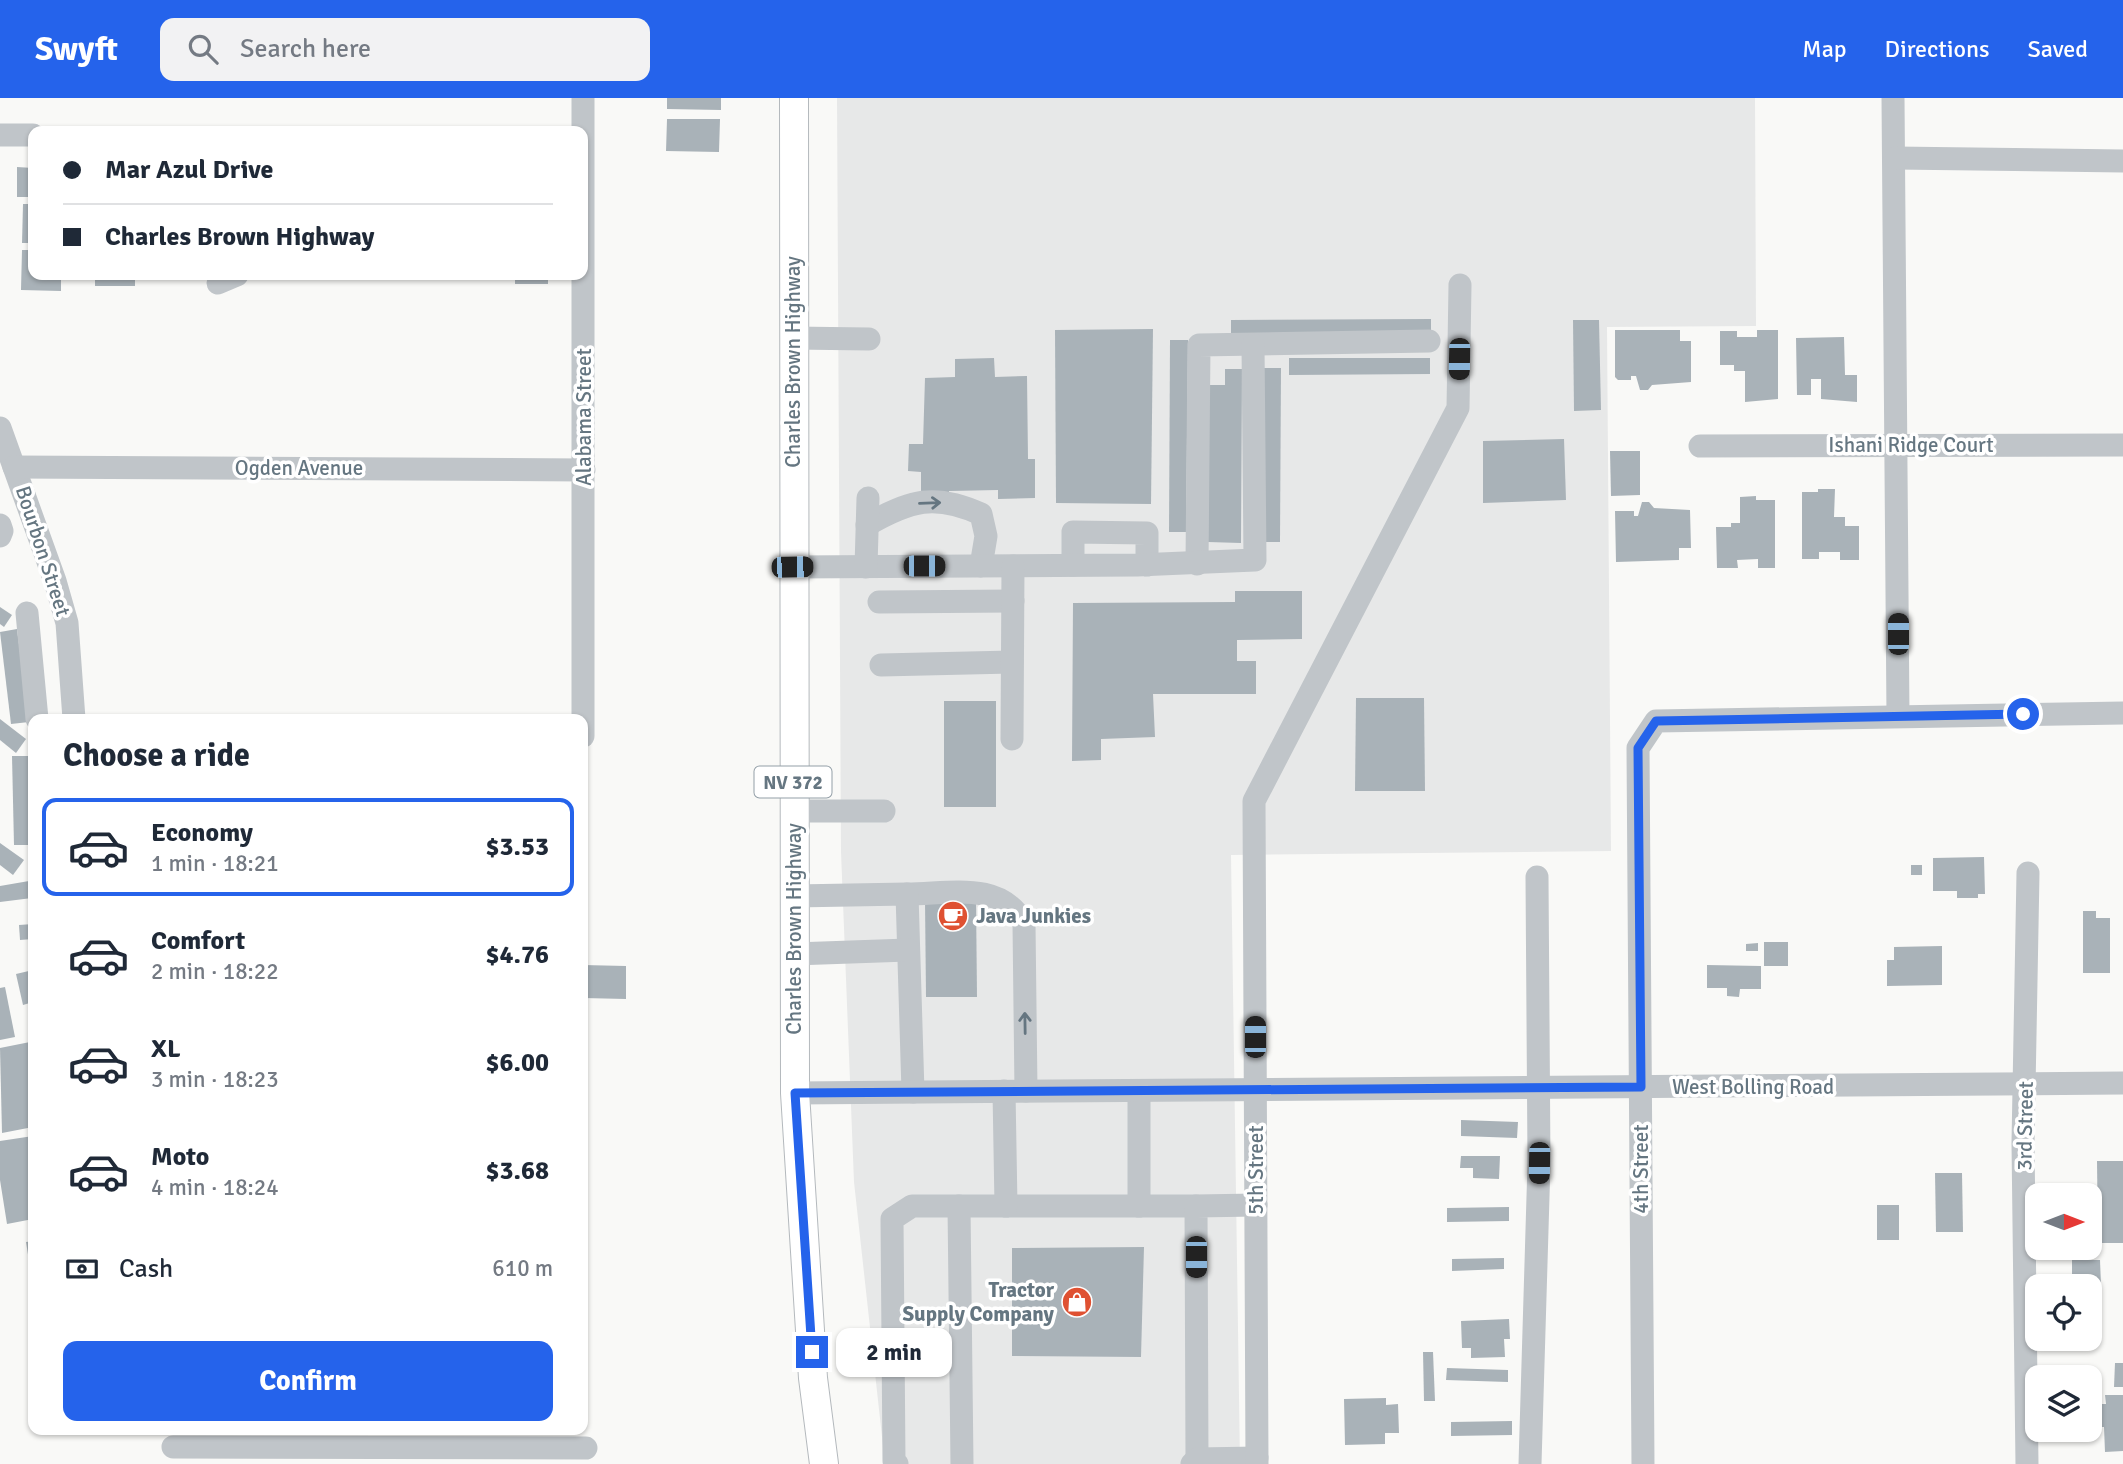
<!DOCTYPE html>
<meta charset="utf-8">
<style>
:root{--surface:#fff;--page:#f2f2f3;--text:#1f2937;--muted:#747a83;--line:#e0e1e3;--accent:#2563eb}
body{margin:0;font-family:Signika,sans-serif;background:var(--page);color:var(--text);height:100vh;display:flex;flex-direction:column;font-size:26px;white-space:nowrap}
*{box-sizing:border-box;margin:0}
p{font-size:23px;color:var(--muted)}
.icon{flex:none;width:38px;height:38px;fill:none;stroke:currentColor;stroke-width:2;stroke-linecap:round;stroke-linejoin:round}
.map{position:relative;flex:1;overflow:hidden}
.details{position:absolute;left:28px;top:616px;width:560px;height:721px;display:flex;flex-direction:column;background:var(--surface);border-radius:14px;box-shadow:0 2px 5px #0004}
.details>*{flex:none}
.hud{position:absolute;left:28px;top:28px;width:560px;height:154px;border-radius:14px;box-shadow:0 2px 5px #0004;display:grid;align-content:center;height:154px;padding:0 35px;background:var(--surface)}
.needle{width:46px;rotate:90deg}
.tools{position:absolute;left:2025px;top:1085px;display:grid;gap:14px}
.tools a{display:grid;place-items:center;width:77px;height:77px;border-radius:14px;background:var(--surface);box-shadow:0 2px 5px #0004;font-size:35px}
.end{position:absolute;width:32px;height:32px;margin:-16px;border:9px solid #2563eb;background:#fff;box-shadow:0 0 0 4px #fff}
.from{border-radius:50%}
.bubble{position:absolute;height:49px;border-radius:14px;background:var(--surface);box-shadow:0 2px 5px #0004;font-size:23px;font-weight:700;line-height:49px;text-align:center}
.car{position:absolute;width:21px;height:42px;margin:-21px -10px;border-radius:9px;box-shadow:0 0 5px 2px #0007;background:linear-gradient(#222 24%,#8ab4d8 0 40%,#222 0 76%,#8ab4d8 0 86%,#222 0)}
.hud b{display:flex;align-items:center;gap:24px;height:66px;font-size:26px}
.hud b+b{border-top:2px solid var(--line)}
.hud i{width:18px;height:18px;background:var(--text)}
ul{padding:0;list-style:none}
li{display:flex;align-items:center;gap:21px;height:98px;margin:0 14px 10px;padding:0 21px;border:4px solid transparent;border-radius:14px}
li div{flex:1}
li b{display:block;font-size:26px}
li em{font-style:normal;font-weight:700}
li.current{border-color:var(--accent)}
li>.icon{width:63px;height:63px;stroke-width:1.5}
h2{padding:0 35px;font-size:32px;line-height:84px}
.pay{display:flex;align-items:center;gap:18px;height:77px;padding:0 35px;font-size:26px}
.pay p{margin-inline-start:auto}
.cta{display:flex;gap:14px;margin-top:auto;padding:14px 35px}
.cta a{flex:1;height:80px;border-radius:14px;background:var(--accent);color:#fff;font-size:28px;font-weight:700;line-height:80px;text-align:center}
header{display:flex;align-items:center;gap:42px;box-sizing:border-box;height:98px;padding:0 35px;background:var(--accent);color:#fff}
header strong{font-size:33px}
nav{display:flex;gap:38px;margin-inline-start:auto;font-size:24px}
.search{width:490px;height:63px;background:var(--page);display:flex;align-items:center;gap:18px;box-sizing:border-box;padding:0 24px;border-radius:14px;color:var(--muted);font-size:26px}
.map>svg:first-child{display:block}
.built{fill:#e7e8e8}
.building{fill:#a9b2b8}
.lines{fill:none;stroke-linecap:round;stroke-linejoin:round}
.major-casing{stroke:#b4b9bd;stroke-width:30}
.minor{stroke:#c0c5c9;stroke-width:23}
.major{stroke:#fff;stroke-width:28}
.oneway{stroke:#657681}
.route{stroke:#2563eb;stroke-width:9}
.labels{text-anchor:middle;stroke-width:7;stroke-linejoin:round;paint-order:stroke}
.shield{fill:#fff;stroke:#939fa7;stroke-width:2}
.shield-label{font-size:19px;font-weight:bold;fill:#657681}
.street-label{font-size:21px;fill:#657681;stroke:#fff}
.poi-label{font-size:21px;font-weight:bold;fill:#657681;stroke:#fff;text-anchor:start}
</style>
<header>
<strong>Swyft</strong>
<div class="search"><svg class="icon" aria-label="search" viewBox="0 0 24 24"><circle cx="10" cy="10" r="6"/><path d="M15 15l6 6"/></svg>Search here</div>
<nav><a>Map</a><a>Directions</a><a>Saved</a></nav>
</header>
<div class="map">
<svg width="2123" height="1366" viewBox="0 0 2123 1366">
<rect width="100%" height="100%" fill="#f9f9f7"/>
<path class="built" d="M837 0H1755L1756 228 1607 229 1611 753 1231 757 1240 1366H885L854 1084 841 754Z"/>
<g class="building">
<path d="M667 0H721V12L667 11Z"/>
<path d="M667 21H720L719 54 666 53Z"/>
<path d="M17 69 33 70V99H17Z"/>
<path d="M23 106H33V145H22Z"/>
<path d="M22 152H33V177H61V193L21 192Z"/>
<rect x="95" y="177" width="40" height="11"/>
<rect x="515" y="177" width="33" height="9"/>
<path d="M1431 221V237L1231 238V222Z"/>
<path d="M1573 222H1599L1601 312 1574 313Z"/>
<path d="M1153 231 1151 406 1056 405 1055 232Z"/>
<path d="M1615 232H1680V243H1691V284L1652 287 1648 292H1640L1636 278H1631V282H1618L1615 279Z"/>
<path d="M1757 232H1778V301L1745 304V273H1734V267H1720V233H1737V239H1757Z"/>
<path d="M1844 239 1845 277H1857V304L1821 301V281H1811V297H1797L1796 240Z"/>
<path d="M1170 242H1188L1186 434H1169Z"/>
<path d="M994 260 995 279 1027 278 1028 361H1035V400L998 401V392L949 393V400H921V374L908 373 909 346H923L925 280 955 279V261Z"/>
<path d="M1289 260H1430V276L1289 277Z"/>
<path d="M1264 270H1281L1280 444H1264Z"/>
<path d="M1225 271H1242L1241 445 1208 444 1209 287H1225Z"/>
<path d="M1564 341 1566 402 1483 405V343Z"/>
<path d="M1610 353H1640V397L1611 398Z"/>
<path d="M1818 391H1835L1834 419H1845V428H1859V462H1840V454H1819V461H1802V394H1818Z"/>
<path d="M1756 398V402H1775V470H1758V461L1737 462 1738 470H1717L1716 429H1731V425H1740V399Z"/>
<path d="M1642 404H1649L1654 410 1690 412 1691 450H1679V462L1616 464 1615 413H1634V418H1638Z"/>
<path d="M1235 493H1302V541L1237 542V563H1256V596H1153L1155 639 1101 641V662L1072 663 1073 505 1235 504Z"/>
<path d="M0 509 12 517 4 529 0 526Z"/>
<path d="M17 531 29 624 11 626 0 534Z"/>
<path d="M1356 600H1424L1425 693H1355Z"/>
<rect x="944" y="603" width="52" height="106"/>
<path d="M0 621 26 641 16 655 0 642Z"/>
<path d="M12 658H28L29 747H14Z"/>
<path d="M0 745 24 762 13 777 0 767Z"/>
<path d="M1984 759 1985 796H1978V800H1957V793H1933V760Z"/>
<rect x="1911" y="767" width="11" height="10"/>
<path d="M29 783 32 800 0 804V788Z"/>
<path d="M976 801 977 899H926L925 802Z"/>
<path d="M2083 813H2096V820H2110V875H2083Z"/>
<path d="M33 826V841L20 842 19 827Z"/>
<rect x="1764" y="844" width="24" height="24"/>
<path d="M1758 845V853H1746V846Z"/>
<path d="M1942 848V887L1887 888V862H1894V849Z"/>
<path d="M583 867 626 868V901L583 900Z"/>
<path d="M1707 867 1761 868V891H1740L1739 899 1727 898V890H1707Z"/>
<path d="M33 872V904L23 907 16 876Z"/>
<path d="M5 889 15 939 0 942V890Z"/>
<path d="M30 944 33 1029 2 1035 0 950Z"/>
<path d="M1461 1022 1518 1024 1517 1040 1461 1038Z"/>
<path d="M33 1038V1054H30L33 1121 7 1126 0 1082V1043Z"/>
<path d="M1461 1058H1500L1499 1081 1473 1080V1070H1460Z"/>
<path d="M2097 1063H2123V1145H2098Z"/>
<path d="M1935 1075H1962L1963 1134H1936Z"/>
<rect x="1877" y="1107" width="22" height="35"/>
<path d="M1509 1109V1123L1447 1124V1110Z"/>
<path d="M33 1143V1182H32L26 1144Z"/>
<path d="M1144 1149 1141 1259 1012 1258V1150Z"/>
<path d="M1504 1160V1171L1452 1173V1161Z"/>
<path d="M2072 1162H2100L2101 1187H2072Z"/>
<path d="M1509 1221 1510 1241H1504L1505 1259 1471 1260V1250H1462L1461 1223Z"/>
<path d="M1423 1254H1433L1435 1303H1424Z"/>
<path d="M2115 1265H2123V1289H2114Z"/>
<path d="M1447 1270 1508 1272V1284L1446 1282Z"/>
<path d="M2105 1297H2123V1353L2105 1354 2104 1329H2097V1306H2106Z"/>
<path d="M1386 1300V1307L1398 1306 1399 1335H1385V1346L1345 1347 1344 1301Z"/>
<path d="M1512 1323V1337L1451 1338V1324Z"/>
</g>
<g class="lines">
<g class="major-casing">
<path id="major" d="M794 0 795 995 813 1280 824 1366"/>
</g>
<g class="minor">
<path d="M1893 0 1898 618"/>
<path d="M0 37H33"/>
<path d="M1895 60 2123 63"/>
<path d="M218 185 237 177"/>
<path d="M793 240 869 241"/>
<path d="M0 330 55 483 67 525 74 621"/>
<path d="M1700 348 2123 347"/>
<path d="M14 369 584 372"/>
<path d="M0 427 2 433 0 438"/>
<path d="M867 427C910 402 935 395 981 416L986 438 981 468"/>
<path d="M1197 466 1199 247 1429 243"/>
<path d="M1073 467V434L1147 435V467"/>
<path d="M792 469 1137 467 1255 462 1253 247"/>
<path d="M866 469 868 400"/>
<path d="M879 504 1013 503"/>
<path d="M27 515 37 621"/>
<path d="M881 567 1012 564"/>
<path d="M583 638V0"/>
<path d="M1012 641 1013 468"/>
<path d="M793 713H884"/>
<path d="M907 796C949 796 1001 782 1024 826L1026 993"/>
<path d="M794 798 907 796 913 994"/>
<path d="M794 856 908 852"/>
<path d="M1139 993V1108"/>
<path d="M795 995 2123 985"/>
<path d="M959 1108 962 1366"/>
<path d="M1006 1108H1196"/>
<path d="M173 1349 586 1350"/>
<path d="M1197 1361 1196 1108 1256 1107"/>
<path d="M897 1366 894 1363 892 1121 912 1108H1006L1004 993"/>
<path d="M1192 1366 1197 1361 1257 1360"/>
<path d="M1257 1366 1254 703 1458 310 1460 187"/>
<path d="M1530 1366 1539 1065 1537 779"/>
<path d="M1643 1366 1638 650 1656 623 2123 615"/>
<path d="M2027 1366 2023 1045 2028 775"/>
</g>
<use href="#major" class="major"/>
</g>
<defs><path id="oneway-shaft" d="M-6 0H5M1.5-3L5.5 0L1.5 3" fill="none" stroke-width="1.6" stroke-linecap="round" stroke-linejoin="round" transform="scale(1.75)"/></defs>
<g class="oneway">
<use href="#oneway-shaft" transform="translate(930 405) rotate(-2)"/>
<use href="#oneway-shaft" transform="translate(1025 925) rotate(-91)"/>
</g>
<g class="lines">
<path class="route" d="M812 1254 795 995 1641 989 1638 650 1656 623 2023 616"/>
</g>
<defs>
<g id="cafe-disc" transform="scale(1.575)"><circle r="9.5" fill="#df5132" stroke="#fff"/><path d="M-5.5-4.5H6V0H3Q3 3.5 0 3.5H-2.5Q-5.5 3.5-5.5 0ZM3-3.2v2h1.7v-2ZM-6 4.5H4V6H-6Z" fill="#fff"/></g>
<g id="shop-disc" transform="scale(1.575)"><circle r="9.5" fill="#df5132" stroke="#fff"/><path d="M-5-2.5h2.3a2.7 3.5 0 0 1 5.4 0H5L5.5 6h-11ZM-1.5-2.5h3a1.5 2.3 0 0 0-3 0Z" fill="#fff"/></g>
</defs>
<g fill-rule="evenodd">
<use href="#cafe-disc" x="953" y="818"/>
<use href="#shop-disc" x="1077" y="1204"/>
</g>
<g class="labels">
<rect class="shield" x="754.5" y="668.5" width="77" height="31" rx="5"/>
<g class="shield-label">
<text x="793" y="691">NV 372</text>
</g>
<g class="street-label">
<text transform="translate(793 264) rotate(-90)" y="7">Charles Brown Highway</text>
<text transform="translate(584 319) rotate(-90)" y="7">Alabama Street</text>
<text x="1911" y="354">Ishani Ridge Court</text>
<text x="299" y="377">Ogden Avenue</text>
<text transform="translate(43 453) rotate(72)" y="7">Bourbon Street</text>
<text transform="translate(794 831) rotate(-90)" y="7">Charles Brown Highway</text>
<text x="1753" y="996">West Bolling Road</text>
<text transform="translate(2025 1028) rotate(-89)" y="7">3rd Street</text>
<text transform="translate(1641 1071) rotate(-90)" y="7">4th Street</text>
<text transform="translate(1256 1072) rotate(-90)" y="7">5th Street</text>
</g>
<g class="poi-label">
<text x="976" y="825">Java Junkies</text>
<text x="1054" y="1199" text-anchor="end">Tractor<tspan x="1054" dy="24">Supply Company</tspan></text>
</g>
</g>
</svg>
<div class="tools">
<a><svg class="needle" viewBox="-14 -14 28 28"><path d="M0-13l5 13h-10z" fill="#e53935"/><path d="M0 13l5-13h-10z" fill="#747a83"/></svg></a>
<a><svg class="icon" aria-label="locate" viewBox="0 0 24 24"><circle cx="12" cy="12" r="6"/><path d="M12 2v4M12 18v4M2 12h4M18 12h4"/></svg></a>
<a><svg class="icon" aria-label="layers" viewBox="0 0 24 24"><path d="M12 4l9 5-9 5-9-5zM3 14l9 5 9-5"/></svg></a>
</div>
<i class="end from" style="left:2023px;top:616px"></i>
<i class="end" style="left:812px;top:1254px"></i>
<div class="bubble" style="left:836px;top:1230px;width:116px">2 min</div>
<i class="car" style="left:1459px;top:261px;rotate:181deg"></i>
<i class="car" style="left:924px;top:468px;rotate:90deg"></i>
<i class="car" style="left:792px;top:469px;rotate:89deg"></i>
<i class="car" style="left:1898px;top:536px;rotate:0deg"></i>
<i class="car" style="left:1255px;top:939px;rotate:0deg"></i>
<i class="car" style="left:1539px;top:1065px;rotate:181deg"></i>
<i class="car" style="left:1196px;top:1159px;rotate:180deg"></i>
<div class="hud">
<b><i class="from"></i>Mar Azul Drive</b>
<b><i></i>Charles Brown Highway</b>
</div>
<section class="details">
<h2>Choose a ride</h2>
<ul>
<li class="current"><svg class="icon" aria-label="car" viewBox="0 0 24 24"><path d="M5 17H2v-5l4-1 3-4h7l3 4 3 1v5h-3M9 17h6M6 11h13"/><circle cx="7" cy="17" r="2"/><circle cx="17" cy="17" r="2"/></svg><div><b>Economy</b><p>1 min · 18:21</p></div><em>$3.53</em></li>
<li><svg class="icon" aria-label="car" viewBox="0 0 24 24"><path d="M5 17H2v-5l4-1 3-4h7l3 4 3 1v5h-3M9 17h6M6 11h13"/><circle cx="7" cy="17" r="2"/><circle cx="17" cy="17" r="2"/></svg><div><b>Comfort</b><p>2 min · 18:22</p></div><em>$4.76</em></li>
<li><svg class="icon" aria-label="car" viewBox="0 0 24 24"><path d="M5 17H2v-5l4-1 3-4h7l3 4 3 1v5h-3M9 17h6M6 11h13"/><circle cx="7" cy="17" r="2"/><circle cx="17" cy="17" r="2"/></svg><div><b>XL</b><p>3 min · 18:23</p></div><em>$6.00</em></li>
<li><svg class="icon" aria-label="car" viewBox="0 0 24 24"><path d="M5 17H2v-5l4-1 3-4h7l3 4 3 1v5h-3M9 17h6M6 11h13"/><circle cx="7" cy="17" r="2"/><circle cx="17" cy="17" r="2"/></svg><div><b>Moto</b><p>4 min · 18:24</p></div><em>$3.68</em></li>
</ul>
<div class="pay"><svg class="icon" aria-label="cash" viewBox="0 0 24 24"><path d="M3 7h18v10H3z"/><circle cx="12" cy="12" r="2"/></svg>Cash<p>610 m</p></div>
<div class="cta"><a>Confirm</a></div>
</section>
</div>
